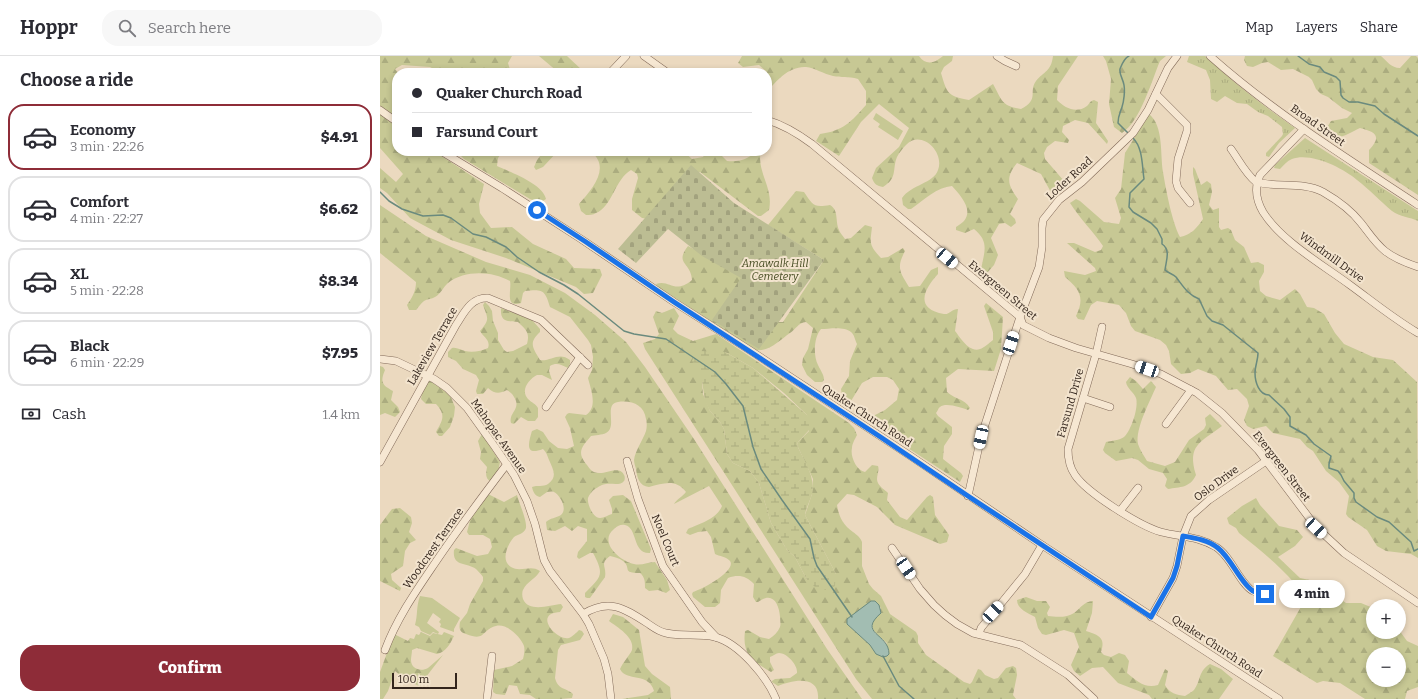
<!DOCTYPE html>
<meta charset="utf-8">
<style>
:root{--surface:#fff;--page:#f7f7f7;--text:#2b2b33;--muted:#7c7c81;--line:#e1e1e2;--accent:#8e2c38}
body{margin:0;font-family:Bitter,serif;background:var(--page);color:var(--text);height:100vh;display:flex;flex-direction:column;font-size:15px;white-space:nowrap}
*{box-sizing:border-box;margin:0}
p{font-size:13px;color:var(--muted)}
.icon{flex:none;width:22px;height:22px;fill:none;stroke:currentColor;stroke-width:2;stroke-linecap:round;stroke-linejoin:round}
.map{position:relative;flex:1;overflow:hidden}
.side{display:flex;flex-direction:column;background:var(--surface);width:380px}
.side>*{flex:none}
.guide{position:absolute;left:12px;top:12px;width:380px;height:88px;border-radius:16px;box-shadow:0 2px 6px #0003;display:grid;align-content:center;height:88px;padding:0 20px;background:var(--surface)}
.fabs{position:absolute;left:986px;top:543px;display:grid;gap:8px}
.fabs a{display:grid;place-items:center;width:40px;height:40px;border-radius:50%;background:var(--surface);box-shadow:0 2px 6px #0003;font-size:20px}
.scale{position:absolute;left:12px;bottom:10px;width:65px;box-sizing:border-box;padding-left:4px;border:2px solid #33251c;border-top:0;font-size:11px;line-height:14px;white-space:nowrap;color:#33251c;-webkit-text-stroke:3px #f3e4ce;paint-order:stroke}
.end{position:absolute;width:18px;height:18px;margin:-9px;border:5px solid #1a73e8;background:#fff;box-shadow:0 0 0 2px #fff}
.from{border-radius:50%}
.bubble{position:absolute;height:28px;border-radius:14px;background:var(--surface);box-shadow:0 2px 6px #0003;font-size:13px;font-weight:800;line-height:28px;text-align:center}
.car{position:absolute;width:12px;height:24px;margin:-12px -6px;border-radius:5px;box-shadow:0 0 3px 1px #0007;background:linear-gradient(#fff 24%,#345 0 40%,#fff 0 76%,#345 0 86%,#fff 0)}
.guide b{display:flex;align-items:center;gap:14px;height:38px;font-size:15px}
.guide b+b{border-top:1px solid var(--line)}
.guide i{width:10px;height:10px;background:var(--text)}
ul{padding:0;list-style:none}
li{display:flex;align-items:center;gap:12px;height:66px;margin:0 8px 6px;padding:0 12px;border:2px solid var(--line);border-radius:16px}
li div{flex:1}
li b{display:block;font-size:15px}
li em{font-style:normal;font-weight:800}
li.on{border-color:var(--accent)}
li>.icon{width:36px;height:36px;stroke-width:1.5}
h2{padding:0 20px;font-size:18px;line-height:48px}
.pay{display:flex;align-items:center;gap:10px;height:44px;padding:0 20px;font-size:15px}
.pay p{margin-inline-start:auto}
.primary-button{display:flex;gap:8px;margin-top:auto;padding:8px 20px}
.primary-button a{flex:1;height:46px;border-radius:16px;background:var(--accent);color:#fff;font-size:16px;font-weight:800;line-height:46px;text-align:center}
header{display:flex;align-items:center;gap:24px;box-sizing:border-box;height:56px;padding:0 20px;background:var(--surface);border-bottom:1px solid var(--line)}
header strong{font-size:19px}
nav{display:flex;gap:22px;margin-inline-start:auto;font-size:14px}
.search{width:280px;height:36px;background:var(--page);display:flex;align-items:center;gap:10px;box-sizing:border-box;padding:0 14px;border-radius:16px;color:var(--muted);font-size:15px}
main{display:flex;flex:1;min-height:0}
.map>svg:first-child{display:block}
.green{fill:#c7c894}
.forest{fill:url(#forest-firs);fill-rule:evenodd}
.wetland{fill:url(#wetland-marsh)}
.cemetery{fill:url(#cemetery-stones)}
.park{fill:url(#park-tufts)}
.water{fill:#a2bdb2;stroke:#6a8a7e}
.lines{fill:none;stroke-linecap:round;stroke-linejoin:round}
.stream{stroke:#6a8a7e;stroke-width:1.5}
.minor-casing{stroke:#826a59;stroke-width:8}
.minor{stroke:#f6e7d2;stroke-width:7}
.route{stroke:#1a73e8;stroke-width:5}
.labels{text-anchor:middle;stroke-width:4;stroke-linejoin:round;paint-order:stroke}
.street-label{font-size:11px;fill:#33251c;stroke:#f3e4ce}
.park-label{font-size:11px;font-style:italic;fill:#484e24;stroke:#f3e4ce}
</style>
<header>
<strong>Hoppr</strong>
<div class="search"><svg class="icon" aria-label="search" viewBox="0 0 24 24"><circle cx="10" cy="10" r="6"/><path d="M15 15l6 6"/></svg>Search here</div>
<nav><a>Map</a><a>Layers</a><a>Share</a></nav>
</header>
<main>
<section class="side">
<h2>Choose a ride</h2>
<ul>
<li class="on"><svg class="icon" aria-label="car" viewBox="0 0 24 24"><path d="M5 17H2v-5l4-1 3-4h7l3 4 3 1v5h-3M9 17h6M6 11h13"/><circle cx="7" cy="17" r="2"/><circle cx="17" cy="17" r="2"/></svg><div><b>Economy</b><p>3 min · 22:26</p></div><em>$4.91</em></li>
<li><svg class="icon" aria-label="car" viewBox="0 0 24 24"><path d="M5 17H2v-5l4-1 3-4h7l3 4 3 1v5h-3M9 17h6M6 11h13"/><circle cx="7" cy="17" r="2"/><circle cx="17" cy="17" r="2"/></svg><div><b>Comfort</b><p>4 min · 22:27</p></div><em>$6.62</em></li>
<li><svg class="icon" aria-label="car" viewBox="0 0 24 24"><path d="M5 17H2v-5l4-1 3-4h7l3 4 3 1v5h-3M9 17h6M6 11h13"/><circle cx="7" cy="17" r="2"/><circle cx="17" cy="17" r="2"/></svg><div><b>XL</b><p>5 min · 22:28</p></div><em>$8.34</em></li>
<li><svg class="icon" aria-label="car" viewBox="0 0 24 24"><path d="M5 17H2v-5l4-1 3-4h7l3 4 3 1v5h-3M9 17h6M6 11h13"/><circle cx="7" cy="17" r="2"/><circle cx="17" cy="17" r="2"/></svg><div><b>Black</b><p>6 min · 22:29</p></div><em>$7.95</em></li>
</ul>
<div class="pay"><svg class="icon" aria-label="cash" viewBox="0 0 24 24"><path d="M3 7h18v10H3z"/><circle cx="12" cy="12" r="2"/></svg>Cash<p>1.4 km</p></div>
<div class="primary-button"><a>Confirm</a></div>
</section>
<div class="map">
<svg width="1038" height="643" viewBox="0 0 1038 643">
<defs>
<pattern id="forest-firs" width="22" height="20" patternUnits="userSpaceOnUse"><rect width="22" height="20" fill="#c7c894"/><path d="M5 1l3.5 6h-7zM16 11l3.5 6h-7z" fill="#abac7f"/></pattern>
<pattern id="wetland-marsh" width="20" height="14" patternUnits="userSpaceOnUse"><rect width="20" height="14" fill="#c7c894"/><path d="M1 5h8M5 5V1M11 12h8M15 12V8" fill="none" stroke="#abac7f"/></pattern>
<pattern id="cemetery-stones" width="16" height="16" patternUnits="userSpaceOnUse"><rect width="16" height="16" fill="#bcbd93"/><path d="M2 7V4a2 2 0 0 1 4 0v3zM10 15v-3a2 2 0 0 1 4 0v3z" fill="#a2a27e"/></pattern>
<pattern id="park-tufts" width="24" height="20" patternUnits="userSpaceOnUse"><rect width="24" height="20" fill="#c7c894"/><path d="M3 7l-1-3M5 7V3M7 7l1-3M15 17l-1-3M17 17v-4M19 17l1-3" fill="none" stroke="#abac7f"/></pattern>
</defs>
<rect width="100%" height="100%" fill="#ebd9bf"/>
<g class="green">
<path d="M496 57 523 75 518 84 498 71 500 68 493 63Z"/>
<path d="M40 540 52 542 80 562 74 573V576L60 571 61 568 59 566 61 563 53 557 47 567 59 576 58 578 53 576 50 579 41 575 39 571 35 569C38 558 36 551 40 540Z"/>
</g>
<g class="forest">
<path d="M0 0H132L128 7 131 17H61L50 11 22 9 15 13 18 17H17V63L0 50Z"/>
<path d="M159 0H187L203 15V17L178 16Z"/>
<path d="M362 0H539C546 10 555 7 563 0H573L572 5 564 11 561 17C567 37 567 40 589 44L613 28C622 44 621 50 641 53 660 43 648 36 656 25 664 15 671 16 673 0H698L678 30 677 44C685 52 696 58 707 50 710 47 710 45 714 44L718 46 716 67 728 85 727 88 708 67 695 64 683 70 682 76 689 84 688 87 675 85 667 91 664 97 665 103 684 125V132L673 140 661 118 637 107C625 122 628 129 638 143L630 158 635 163 636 167 631 171 625 167 619 168 611 182 618 199 614 209 607 217 601 214C604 196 610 186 594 173L585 177 576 174V171C579 169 582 167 584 165 594 153 579 138 572 130 557 131 544 144 531 153H528L523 149 522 142C531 129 554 127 558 114 565 96 541 73 526 89 523 92 519 97 517 101 512 113 518 122 503 131 497 130 494 128 492 122L496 112 519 91 529 72 499 48 481 66 459 100 436 85 440 78C463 75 471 66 486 49V35L478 23C468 20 461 22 453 20 444 18 435 12 426 11 409 10 396 25 387 36V16L379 9 363 11 358 7Z"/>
<path d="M723 0H786L780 5C772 24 760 66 742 77L734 71 729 48 731 23 726 5Z"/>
<path d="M865 0H1001C1007 5 1011 12 1020 12L1031 0H1036L1038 2V139L989 107V94C1002 80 996 76 980 72 971 76 958 86 948 79L946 73 951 65 967 62 972 57 962 52 948 41 941 38 936 33 932 24 929 21 913 13 901 14 888 6 882 7 873 11 867 10 864 4Z"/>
<path d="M0 58 17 70V95H54L104 128 99 148 100 157 111 172 132 171 153 188 186 203 194 212 220 213 222 219 213 237 204 238 196 231 126 202 71 184 30 162 7 137 0 132V112L16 126 23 118 0 92Z"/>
<path d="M769 58C784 70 780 99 783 116 786 134 792 166 800 181 811 179 817 172 823 163L813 118V111L815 113 821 129 827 125 831 128 832 136 829 149 833 154 839 152V171L841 174 848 172 851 174 855 184 864 191 871 207 878 206 884 209V216L879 225 880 235 886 240 900 244 915 233 920 238 927 251 934 252 944 258 955 277 964 288 993 301 1013 304 1037 326 1038 502 1031 498 1006 495 997 490 987 474 968 461 966 458 969 440 959 426 946 415 933 395 927 391 920 383 893 377 886 370 873 373 867 370 864 364 869 350 867 343 857 333 848 334 836 320 818 313 810 317 801 318 791 308 789 295 786 289 780 284 755 275 751 270 746 257 739 249 717 245 711 249 704 264 698 263 696 260C705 241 700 234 685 221L684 215 705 219 716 215 715 212 687 187H694L715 196 721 194 723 190C713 175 700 163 690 147L696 143 700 145 724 166 739 168 741 162 735 142 741 133 745 97Z"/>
<path d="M76 95H123L118 102 117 110C130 116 163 128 166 143L160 147 150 143 84 103Z"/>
<path d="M164 95H178L163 111 156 114 154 111 157 104Z"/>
<path d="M210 95H303L312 103 323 101 327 95H339V97L347 105C359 106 367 104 377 95H381C376 116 394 131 389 154L381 160H378L320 116 298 126 268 163 262 162 252 154V143L258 122 257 118 251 114C235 123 232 151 216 157 213 159 209 159 206 159L201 155 199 148C212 133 232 111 210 95Z"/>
<path d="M416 135 424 136C433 149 433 152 450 149 459 154 455 165 459 174 460 177 463 180 465 183L471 182 485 169 492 171C490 188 489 189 501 202L508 201 523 192 525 195C516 212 520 216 529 231L540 230 551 214 558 211V218C544 233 534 253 564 258 569 259 572 253 578 253L575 275C580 281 589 297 600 293 604 292 609 287 613 284V276L604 250 606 247 623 261 621 293 614 315 578 313 566 322 567 336C576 344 584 342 590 352L588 354C582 352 566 346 560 351 558 352 558 355 556 357L558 360 572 371V378L564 390 563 403 581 417 583 420 580 426 488 366 491 361 505 354 517 344 519 333 513 324 507 321H493L482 327 471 345 462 340 461 333 469 320 470 305 477 288C475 284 474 278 471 276 464 270 449 273 441 273 434 281 433 299 438 309 440 314 444 318 444 324L442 326H435L427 319 422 309 423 302 428 293 433 272 426 266C418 267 416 273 410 277 400 284 389 296 376 294L278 231 276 228C290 223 294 239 312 224 311 206 294 208 308 190L360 217 398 266H403L444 204 388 169Z"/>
<path d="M0 149 46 180 106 206 150 219 185 237 215 259 246 286 265 311 314 383 447 593 482 643H438C440 618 412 624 398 630L392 626V625L395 623 410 622 417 617C418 609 407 597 399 597 396 597 393 600 390 601V606L394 614 391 616C372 605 362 598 365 575L368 574 380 581 389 583C394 580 398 576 400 571 401 568 400 564 400 561 399 548 393 535 378 546H376L373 541 374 528C366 520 359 518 348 522L341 534 340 547 335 551H325L313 541 312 538 313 536C321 534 357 515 350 505 347 501 339 500 335 498L331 481 327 475 318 476 310 479 306 477 308 473C319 468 337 463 342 450L329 430 294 448C297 443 302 441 306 436 295 422 283 428 269 431 259 430 257 421 256 413 255 410 254 406 254 404 255 395 263 384 266 375 267 371 267 367 266 363 264 349 252 344 238 346 223 348 238 371 226 377 222 379 215 379 211 380 202 391 196 396 207 409 210 413 212 417 219 417 225 418 240 409 244 419 245 420 245 424 244 425 241 430 231 427 226 428 223 428 218 431 215 433 212 435 209 439 208 442 207 448 213 462 220 462 224 462 228 459 232 458V453L229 444 233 440 243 439 251 445 271 493 270 497C252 498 258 472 245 469 241 468 237 470 234 473 218 486 240 505 254 508 261 510 268 506 275 506L287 524 290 534 286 537 278 534 269 535 265 532C265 526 265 521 260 517 241 517 252 512 243 505 239 502 234 501 230 500 219 508 227 510 225 521L210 542H207L205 541V537C221 521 225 519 213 497H210L199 503 197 501 198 496 207 485V473L198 470 192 475 185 470 175 475 167 474 166 466C170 462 176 462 181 459 188 453 180 439 174 436 172 435 169 436 167 436L160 441C155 440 153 436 152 431 157 429 163 431 168 428 178 421 173 413 169 404 167 399 167 397 163 393 145 400 148 388 152 375L157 373 163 376 169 385 178 392 187 393 194 390 190 372 185 361 187 358 189 357 206 359C218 351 211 334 208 322L212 314 213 301 211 289 208 284 190 261 170 251C165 234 163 233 145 235L143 237 141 247C124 253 132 233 130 225 111 215 85 214 68 227 63 231 61 238 55 241 52 243 47 243 44 245 41 247 38 252 36 254H29L27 249C32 242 36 235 36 226L0 197Z"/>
<path d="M105 246 109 250 112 255 113 265 118 277V284L124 294 127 296 133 295 147 288C150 276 146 274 138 266 127 265 120 266 121 252L152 264 160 273V276C148 287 153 292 160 304 170 306 179 295 190 304V308L188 312C181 309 177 306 170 310L169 315 172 324 162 319H157C149 323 140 334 148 343 152 347 155 347 158 352V361L155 365H148L141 361 134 368 131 367C128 357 142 353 134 341 132 337 130 336 127 334 119 338 115 338 108 332L103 338H97L96 335 99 324 96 319 83 313 76 305 68 301V296L72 292C77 291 80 294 85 295 92 297 102 295 108 292 111 284 103 281 100 275 110 263 108 263 103 249Z"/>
<path d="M294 252 299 260 293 273 298 278 313 285 336 278 469 367 474 372 477 379C475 383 472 388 472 392 470 400 476 414 485 416L492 409 498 410C500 415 495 422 498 427 500 431 505 434 508 437L507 444 520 461 527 464 547 441 550 439 553 441 555 459 569 479 567 486 560 488 515 469 497 451 474 439 467 438 457 449C459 461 463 469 473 476 477 479 480 481 482 486V510L489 528 493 533 501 540 510 558 536 576 538 580V587L546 599 584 626 590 628 592 626 598 613 601 614 605 619 614 623 618 622 626 612 633 610 636 612 637 619 633 639 636 643H492L476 623 265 293 263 287 275 283 279 278 273 261 276 255 282 257ZM345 296 373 312 404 337 427 359 429 375 418 386 417 389 433 423 432 438 425 459 456 518 427 524 415 501 407 494 391 467 379 427 370 415 353 407 347 398 344 373 340 366 330 355 323 338 322 325ZM495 545 501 552C488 572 489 572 507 587L496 598 490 589 467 568Z"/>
<path d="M0 310 3 311 5 314C0 326 2 329 13 335L11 344 18 351 20 356 15 361 5 357 0 359Z"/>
<path d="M750 321 756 325 763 333 771 325 776 331C770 345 755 373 758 388 760 394 764 400 767 405L785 410 795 406 809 384 824 373 826 369 825 362 830 358 842 370C820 387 807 389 816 419 810 432 800 431 788 433L785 430 787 423 783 417 769 413 758 404 752 402 736 405 725 397 723 394 726 386C731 385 740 384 744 381 751 375 759 351 756 342 754 336 747 333 746 326Z"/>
<path d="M49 324 70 339 75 351 74 360 70 371 62 380H59L56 376C63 364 66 359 56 348H46L41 343 42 337Z"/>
<path d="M102 378 120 406 118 416 110 425C105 422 106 417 107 411L100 403 101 396 98 385Z"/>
<path d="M108 438 124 446 137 439C139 447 147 464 146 472 144 478 138 478 134 481 128 488 120 504 131 511 141 517 150 508 160 515 155 524 147 525 143 534 142 536 142 540 143 543 149 557 170 549 181 548L183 551 180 556C177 556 173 557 171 558 159 565 179 585 189 582 192 581 196 577 199 574L202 575 204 578 200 584 181 589 178 594 175 622C178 634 185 631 193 638L192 642 181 643H156L150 639 140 638 137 630 129 629 125 639 116 638 113 636 114 614 132 610 143 603C144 599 145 594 144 590 141 581 127 567 116 570 101 574 106 586 86 578 79 576 79 572 80 566L87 557 90 548 103 525V521C101 518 98 515 96 513 86 506 72 511 74 494L76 492 97 500 108 498 112 491 110 483 103 479H89L87 476 92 457Z"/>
<path d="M876 442 880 449 899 470 917 474 923 481 915 490 898 501 920 522 944 527 950 536 966 547H981L993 552V576H1019V574L1027 585 1038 590V631L1027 635 1025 643H985L960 627 943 625 937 627 893 600 926 542C906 514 886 499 859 477L856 472 849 468 847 462 862 450ZM993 598H1019V624H993Z"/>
<path d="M20 452 31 461 32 467 29 476 36 484 30 487 25 495 23 510 11 518 12 524 21 532 20 535 0 525V469L12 453Z"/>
<path d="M646 541 657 545H666L670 551 667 557 668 560C676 561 687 562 694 557 702 551 703 546 713 545L712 557 706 575C719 579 726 582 721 596L724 599 731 601 739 597 745 599 749 605 747 617C757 625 765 633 778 629L785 613 788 615 785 629C789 637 797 639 805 640 808 638 812 636 814 634 821 625 818 615 830 608L841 613 853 623 839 643H772L769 639 738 627 723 611 712 612 700 620 694 615 691 609 699 591 694 577 684 574 666 579 662 578 658 572 655 561C648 557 637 553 637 544Z"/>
<path d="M233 558 243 561 259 574 265 610 272 618 290 631 291 643H242L268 639 274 635C269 616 246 626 240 613 243 606 250 599 252 594 255 581 237 571 229 565Z"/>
<path d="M41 576 50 580 53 577 62 579 64 576 74 580C70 588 66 596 57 598L37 592 32 594C32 597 31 601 31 604 31 613 41 616 48 612 53 608 58 603 63 599L39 630 23 622 15 615 8 635 3 643H0V616L14 578 28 585 30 582 34 583 36 578 39 579Z"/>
</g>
<path class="wetland" d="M320 295 345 296 373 312 427 359 431 366V372L418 386 417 389C424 405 436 421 432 438 430 445 426 452 425 459L456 518 455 529 453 533 450 535 435 531 427 524 415 501 407 494 391 467 379 427 370 415 353 407 347 398 344 373 340 366 330 355 325 345 322 325 312 305 313 302Z"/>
<path class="cemetery" d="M311 109 354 147 444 204 379 293 332 264 361 222 322 200 288 173 256 207 238 193Z"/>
<g class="park">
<path d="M809 0H825C853 26 883 50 915 72L899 87 889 101 886 100V97L902 80 903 78 902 71 888 60 878 56 867 48 857 47 845 40 837 46 831 43 830 24 826 14 807 6Z"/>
<path d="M925 82 1038 155V165C1030 161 1020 161 1012 155 1000 145 990 134 977 124 963 112 931 96 912 103 907 105 904 109 900 113L894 112 895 109Z"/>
</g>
<path class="water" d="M491 545H495L499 549 501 557C477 578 509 577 509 598L507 600 503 601 496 598 490 589 467 568V563Z"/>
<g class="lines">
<g class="stream">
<path d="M918 0 929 8 940 11 944 16 956 21 960 25 961 39 963 42 969 46H978L995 50 1004 58 1038 80"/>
<path d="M748 77 738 67C738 60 740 57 742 51 744 45 745 35 744 29 743 23 739 18 740 13 742 8 744 2 749 0"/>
<path d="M753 82C763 92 762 110 764 123L750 137 749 151 753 156 771 167 777 173 782 183V188C791 194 786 205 785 214 788 217 793 218 796 221 803 230 808 239 819 243L827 260 832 265 843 269 878 297C878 304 875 310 875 317 875 326 879 339 889 339L904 353 910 361V370L926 379 934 388 951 400 949 408V412L958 415 961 419 964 425 974 437V442L976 446 997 461 1009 466 1031 486 1034 495 1038 493"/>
<path d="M0 136 9 145 22 153 43 160 63 159 71 162 93 178 106 181 126 191 137 201 159 216 184 229 198 238 244 275 254 278 286 283 335 316 346 328 363 350 373 391 381 413 402 444 430 483 434 502 437 510 472 561"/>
<path d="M503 600 519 630 534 643"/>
</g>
<g class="minor-casing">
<g id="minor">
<path d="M264 0 288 17"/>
<path d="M617 0 625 5 636 10"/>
<path d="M830 0C894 57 967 102 1038 149"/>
<path d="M230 17 246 0"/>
<path d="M776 38 807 69V75L798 103 796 125 798 132 810 147"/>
<path d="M0 54 17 66"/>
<path d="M387 64C404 69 417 77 432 88L640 261 643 269 669 282 696 292 752 308 781 318 817 337 842 357 878 394 936 471 964 497 1038 547"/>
<path d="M924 73 880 119C874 132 876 144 883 156 901 185 943 209 970 229 992 245 1014 263 1038 277"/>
<path d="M851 93C859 104 865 117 876 126 898 132 922 125 943 136 957 144 971 154 981 167 989 177 995 187 1005 195 1015 203 1026 207 1038 211"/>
<path d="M61 95 122 132 201 183 294 246 371 295 532 401 662 489 899 643"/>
<path d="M722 271 716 298 688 393C688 403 690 412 695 419 707 437 760 470 781 476 800 481 819 480 836 491 851 500 860 528 873 535 876 537 881 537 885 538"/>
<path d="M0 303 16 305 54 323 67 332 87 352 115 391 134 419 147 445 155 468 164 504 170 515 203 558 209 568 224 603 228 618 231 643"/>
<path d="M703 342 730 351"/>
<path d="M166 351 200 301"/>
<path d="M786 368 811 334"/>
<path d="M247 405 258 443 283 510 322 566 336 581"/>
<path d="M0 406 76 269C84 257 91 241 108 242L161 264 208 309"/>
<path d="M588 440 601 381 640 261 659 211 662 191V172L663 164 679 144 702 126 753 77 768 54 788 12 797 0"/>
<path d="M740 455 758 432"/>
<path d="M512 492 540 533 554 549 565 559 577 568 593 577 641 589 688 619 714 643"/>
<path d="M203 558C229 542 244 552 267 567 273 571 279 576 286 577 302 581 319 577 335 581 359 587 387 621 396 643"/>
<path d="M771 561 793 522 797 510 803 480 811 460 829 444 886 405"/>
<path d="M599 578 601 572 645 518 662 489"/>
<path d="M5 594C17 562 36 535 55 507 78 473 102 441 127 408"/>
<path d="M107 643 112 600"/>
</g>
</g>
<use href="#minor" class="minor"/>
</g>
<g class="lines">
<path class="route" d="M157 154 206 186 294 246 499 380 588 440 771 561 793 522 797 510 803 480C815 482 828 484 838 492 851 502 861 528 873 535 876 537 881 537 885 538"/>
</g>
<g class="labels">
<g class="street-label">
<text transform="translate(938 69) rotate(35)" y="4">Broad Street</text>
<text transform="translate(689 122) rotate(-42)" y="4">Loder Road</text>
<text transform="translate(952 201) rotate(36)" y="4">Windmill Drive</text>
<text transform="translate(623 234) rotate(40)" y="4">Evergreen Street</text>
<text transform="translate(52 290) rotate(-60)" y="4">Lakeview Terrace</text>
<text transform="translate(690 347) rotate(-74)" y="4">Farsund Drive</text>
<text transform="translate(487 359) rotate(33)" y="4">Quaker Church Road</text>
<text transform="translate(119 380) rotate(55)" y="4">Mahopac Avenue</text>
<text transform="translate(902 410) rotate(52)" y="4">Evergreen Street</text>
<text transform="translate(836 427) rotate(-36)" y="4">Oslo Drive</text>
<text transform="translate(286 484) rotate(67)" y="4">Noel Court</text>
<text transform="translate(53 492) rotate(-55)" y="4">Woodcrest Terrace</text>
<text transform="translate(837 590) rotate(33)" y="4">Quaker Church Road</text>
</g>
<g class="park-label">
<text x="395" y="211">Amawalk Hill<tspan x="395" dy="13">Cemetery</tspan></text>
</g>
</g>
</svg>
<div class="fabs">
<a>+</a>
<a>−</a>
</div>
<div class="scale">100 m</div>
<i class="end from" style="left:157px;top:154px"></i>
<i class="end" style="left:885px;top:538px"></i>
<div class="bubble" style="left:899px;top:524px;width:66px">4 min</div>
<i class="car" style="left:567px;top:202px;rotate:130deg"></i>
<i class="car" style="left:631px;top:287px;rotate:18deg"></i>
<i class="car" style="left:767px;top:313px;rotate:289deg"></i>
<i class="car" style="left:601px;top:381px;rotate:192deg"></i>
<i class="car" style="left:936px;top:472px;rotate:133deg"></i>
<i class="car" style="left:526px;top:512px;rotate:146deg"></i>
<i class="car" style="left:613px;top:556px;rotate:43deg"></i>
<div class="guide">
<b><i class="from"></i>Quaker Church Road</b>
<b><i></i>Farsund Court</b>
</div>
</div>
</main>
